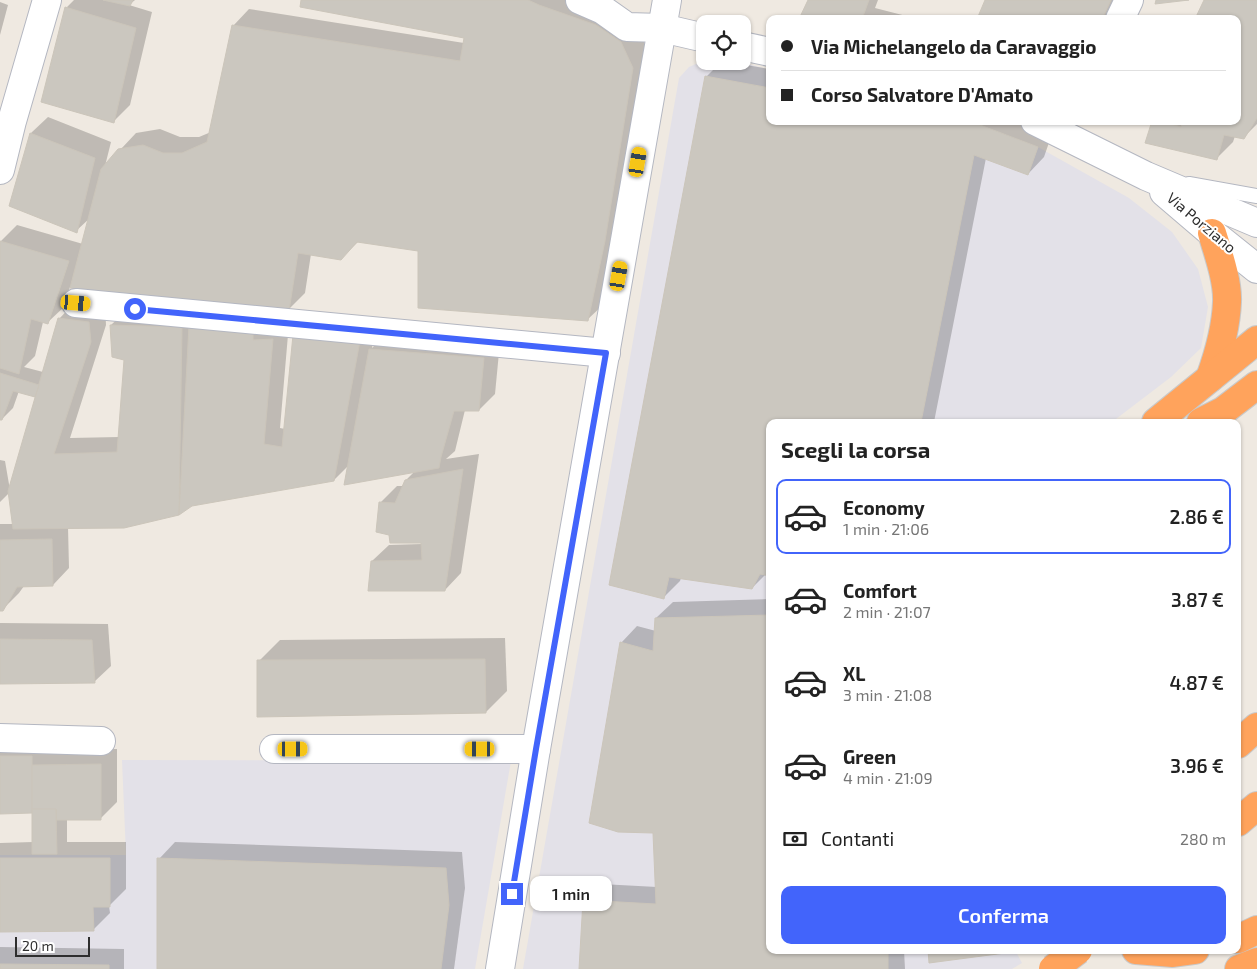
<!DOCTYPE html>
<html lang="it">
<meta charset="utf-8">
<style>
:root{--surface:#fff;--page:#f2f2f2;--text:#222;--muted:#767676;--line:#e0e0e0;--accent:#4264fb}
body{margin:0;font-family:"Exo 2",sans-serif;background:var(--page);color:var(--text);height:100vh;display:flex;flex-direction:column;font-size:19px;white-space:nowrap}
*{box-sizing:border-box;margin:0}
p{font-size:16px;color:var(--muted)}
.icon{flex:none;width:28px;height:28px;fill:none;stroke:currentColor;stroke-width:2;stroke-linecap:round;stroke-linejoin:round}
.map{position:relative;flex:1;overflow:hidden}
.side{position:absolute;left:766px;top:419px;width:475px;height:535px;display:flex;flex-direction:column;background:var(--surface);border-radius:10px;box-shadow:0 1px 4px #0004}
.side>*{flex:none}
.banner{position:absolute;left:766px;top:15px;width:475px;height:110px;border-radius:10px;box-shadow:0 1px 4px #0004;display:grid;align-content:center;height:110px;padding:0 15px;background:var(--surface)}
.buttons{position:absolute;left:696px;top:15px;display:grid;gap:10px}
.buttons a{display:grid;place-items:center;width:55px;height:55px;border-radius:10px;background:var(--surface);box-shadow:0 1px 4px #0004;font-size:25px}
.scale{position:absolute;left:15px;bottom:12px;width:75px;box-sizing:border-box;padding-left:5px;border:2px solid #2e2e2e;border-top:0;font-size:14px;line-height:18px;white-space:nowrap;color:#2e2e2e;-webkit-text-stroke:4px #fff;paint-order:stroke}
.end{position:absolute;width:22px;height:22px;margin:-11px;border:6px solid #4264fb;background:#fff;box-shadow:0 0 0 2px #fff}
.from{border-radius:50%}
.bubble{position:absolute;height:35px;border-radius:10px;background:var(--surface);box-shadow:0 1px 4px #0004;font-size:16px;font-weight:600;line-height:35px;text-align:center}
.car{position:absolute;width:15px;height:30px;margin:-15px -8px;border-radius:6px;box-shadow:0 0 4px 1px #0007;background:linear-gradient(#f5c518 24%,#345 0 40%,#f5c518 0 76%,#345 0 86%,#f5c518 0)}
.banner b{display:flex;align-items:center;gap:18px;height:48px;font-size:19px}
.banner b+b{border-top:1px solid var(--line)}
.banner i{width:12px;height:12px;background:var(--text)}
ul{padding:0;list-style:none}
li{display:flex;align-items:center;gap:15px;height:75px;margin:0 10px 8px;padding:0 5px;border:2px solid transparent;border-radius:10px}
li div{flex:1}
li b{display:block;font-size:19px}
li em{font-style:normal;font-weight:600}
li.active{border-color:var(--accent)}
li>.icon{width:45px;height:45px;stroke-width:1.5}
h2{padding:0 15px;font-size:22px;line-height:60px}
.pay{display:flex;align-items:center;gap:12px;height:55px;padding:0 15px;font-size:19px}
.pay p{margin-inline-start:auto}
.cta{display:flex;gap:10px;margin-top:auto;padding:10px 15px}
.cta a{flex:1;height:58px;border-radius:10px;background:var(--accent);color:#fff;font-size:20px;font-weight:600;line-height:58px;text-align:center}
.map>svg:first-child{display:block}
.industrial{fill:#e3e1e8}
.shadow{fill:#0003}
.building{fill:#cbc7bf;stroke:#cbc5ba}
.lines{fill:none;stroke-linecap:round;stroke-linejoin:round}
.lane-casing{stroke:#b4b7c1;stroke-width:16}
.street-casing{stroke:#b4b7c1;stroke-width:30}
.secondary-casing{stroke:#b4b7c1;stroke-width:30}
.highway-casing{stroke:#c9c9c9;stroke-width:30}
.lane{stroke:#fff;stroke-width:14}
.street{stroke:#fff;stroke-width:28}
.secondary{stroke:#fff;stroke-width:28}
.highway{stroke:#ffa35c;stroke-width:28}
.highway-bridge-casing{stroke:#c9c9c9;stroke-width:30;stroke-linecap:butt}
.highway-bridge{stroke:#ffa35c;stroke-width:28}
.route{stroke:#4264fb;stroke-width:6}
.labels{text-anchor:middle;stroke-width:4;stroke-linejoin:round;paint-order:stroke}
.street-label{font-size:15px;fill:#2e2e2e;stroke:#fff}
</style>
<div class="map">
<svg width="1257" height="969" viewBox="0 0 1257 969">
<rect width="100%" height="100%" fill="#efe9e1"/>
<g class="industrial">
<path d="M705 60V61H737L770 70V121H971L1038 147 1129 198 1172 232 1198 269 1208 307 1201 348 1171 377 1112 422H770V950H1015L1022 963 1012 969H523L679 78 689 67Z"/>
<path d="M122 760 511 761 475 969H0V855H126Z"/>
</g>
<g class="shadow">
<path d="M74 0H135L129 5 152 12 130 105 113 122 67 7Z"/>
<path d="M302 0H586L637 26 648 51 604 304 587 320 419 250 359 241 341 258 311 254 305 293 289 309 70 287 64 307 47 323 43 322 35 356 24 367 43 372 59 319 75 302 105 306 106 325 70 438 119 437 126 359 111 325 128 309 289 323 280 428 285 429 376 325 372 348 387 333 500 342 495 394 479 410H465L455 451 446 459 479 454 461 573 445 590 372 561 389 545 422 544V541L381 502 397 486H403L406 480 415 471 349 465 334 480 192 505 178 514 68 527 69 568 53 585 24 586 19 593 2 610H0V524H13L9 493 0 502V460L5 461 10 490 38 392 34 396 19 391 13 408 2 419 0 418V246L1 241 17 225 83 244 90 218 76 231 11 206 31 133 48 117 111 142 105 166 136 133 160 129 180 137H199L211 132 233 26 249 9 464 43 465 37Z"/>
<path d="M809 0H878L875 8 918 19H801Z"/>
<path d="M987 0H1119L1110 19H979Z"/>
<path d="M1206 0H1257V124L1243 138 1235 136 1233 142 1217 158 1154 121H1238V19Z"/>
<path d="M0 2 8 5 0 35Z"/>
<path d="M722 61 770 69V121H1028L1053 131 1044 157 1028 174 986 158 934 422H770V575L766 574 752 588 681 578 680 581 664 597 706 77Z"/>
<path d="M770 599V950H904L905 969H580L585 901 601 884 657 887 655 832 621 643 637 626 656 631V618L673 602Z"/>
<path d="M0 623 108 624 111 666 94 682H0Z"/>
<path d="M505 638 507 691 486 712 259 661 280 640Z"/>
<path d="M0 740 48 749H117V802L101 818 67 819V842H126V889L109 906 110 913 93 930H0V843L33 842V812H0Z"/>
<path d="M175 842 462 852 465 888 454 969H158L159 859Z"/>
<path d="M0 947 124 949V969H0Z"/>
</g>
<g class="building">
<path d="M103 0H133L130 6Z"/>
<path d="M301 0H528L539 5 596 25 621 42 633 68 605 241 588 321 418 308V251L357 242 341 260 298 253 289 311 70 288 101 169 118 149 143 145 163 153H182L207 142 232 25 460 61 464 38 300 7Z"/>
<path d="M808 0H869L862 19H799Z"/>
<path d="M985 0H1111L1102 19H977Z"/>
<path d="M1156 0H1189L1155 4Z"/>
<path d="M1204 0H1257V118L1244 139 1224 135 1217 160 1145 143 1152 121H1161L1181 127 1183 121H1238V19H1195Z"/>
<path d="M65 7 136 28 114 123 41 102Z"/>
<path d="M705 76 770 88V121H965L975 123 1038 147 1028 175 974 155 921 422H770V576L760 574 752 589 669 577 664 599 609 585Z"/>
<path d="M30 133 95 158 77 233 9 206Z"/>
<path d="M0 241 69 261 48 324 31 319 19 374 0 368Z"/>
<path d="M58 318 89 322 91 342 54 454 117 452 124 360 112 357 110 325 182 327 179 515 124 528 13 529 8 491Z"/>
<path d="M189 325 253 331V340L273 339 264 444 282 447 293 335 360 341 334 481 192 506 179 515Z"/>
<path d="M369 349 484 358 479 411H454L441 457 439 468 344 485Z"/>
<path d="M0 373 39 385 35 397 13 391 2 420H0Z"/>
<path d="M463 469 445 591H368L371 561 422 560 421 543H390L389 535 376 532 379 502 395 503 405 480Z"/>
<path d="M52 539 53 586 17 587 3 611H0V540Z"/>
<path d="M770 615V950H888V969H579L583 900 656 904 653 833 618 832 589 823 620 642 653 651 655 618Z"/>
<path d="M0 639 92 640 95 683 0 684Z"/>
<path d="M485 659 486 713 257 717V660Z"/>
<path d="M0 756H32V813L0 814Z"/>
<path d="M101 764V820H56V809H32V765Z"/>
<path d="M32 809H56L57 854H32Z"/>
<path d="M0 858H110V907H93L94 931 0 932Z"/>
<path d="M157 858 446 868 449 905 441 969H157Z"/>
<path d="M928 950H1004L1005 953 929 963Z"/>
<path d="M0 964 109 965V969H0Z"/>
</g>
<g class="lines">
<g class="lane-casing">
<path id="lane" d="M1189 184 1257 196"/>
</g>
<g class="street-casing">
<g id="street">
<path d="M580 0 603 10 627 27 662 28"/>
<path d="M1120 19 1129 0"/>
<path d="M0 170 12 121 47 0"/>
<path d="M76 303 606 353"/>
<path d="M0 738 101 741"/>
<path d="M274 749H536"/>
</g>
</g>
<g class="secondary-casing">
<g id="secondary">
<path d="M662 28 705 38"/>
<path d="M742 46 770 52"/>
<path d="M1035 121 1146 176 1257 223"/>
<path d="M1164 192 1212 233 1257 269"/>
<path d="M500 969 536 749 667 0"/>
</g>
</g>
<g class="highway-casing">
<g id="highway">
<path d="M1210 378C1219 353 1226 329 1227 302 1228 281 1218 253 1212 233"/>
<path d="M1156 422 1257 340"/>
<path d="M1201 422 1223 411 1257 385"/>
<path d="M1238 744 1257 727"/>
<path d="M1238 822 1257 806"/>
<path d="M1238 939 1257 930"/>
<path d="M1136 950 1173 953 1195 950"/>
<path d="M1239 969 1257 962"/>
</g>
</g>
<use href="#lane" class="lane"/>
<use href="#street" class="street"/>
<use href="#secondary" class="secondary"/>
<use href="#highway" class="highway"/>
<g class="highway-bridge-casing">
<path id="highway-bridge" d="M1053 969 1078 950"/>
</g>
<use href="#highway-bridge" class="highway-bridge"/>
</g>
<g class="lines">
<path class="route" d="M135 309 606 353 536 749 512 894"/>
</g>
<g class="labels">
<g class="street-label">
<text transform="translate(1201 223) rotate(40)" y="5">Via Porziano</text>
</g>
</g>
</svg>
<div class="buttons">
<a><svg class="icon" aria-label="locate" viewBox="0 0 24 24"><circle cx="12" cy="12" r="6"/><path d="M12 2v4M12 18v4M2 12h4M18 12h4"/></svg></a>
</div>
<div class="scale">20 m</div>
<i class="end from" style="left:135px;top:309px"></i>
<i class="end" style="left:512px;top:894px"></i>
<div class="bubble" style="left:530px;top:876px;width:82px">1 min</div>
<i class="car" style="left:638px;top:162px;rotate:10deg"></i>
<i class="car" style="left:619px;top:276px;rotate:10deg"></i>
<i class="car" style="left:76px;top:303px;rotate:95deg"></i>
<i class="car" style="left:293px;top:749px;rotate:90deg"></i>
<i class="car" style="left:480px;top:749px;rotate:270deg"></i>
<div class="banner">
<b><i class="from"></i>Via Michelangelo da Caravaggio</b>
<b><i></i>Corso Salvatore D'Amato</b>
</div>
<section class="side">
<h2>Scegli la corsa</h2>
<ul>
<li class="active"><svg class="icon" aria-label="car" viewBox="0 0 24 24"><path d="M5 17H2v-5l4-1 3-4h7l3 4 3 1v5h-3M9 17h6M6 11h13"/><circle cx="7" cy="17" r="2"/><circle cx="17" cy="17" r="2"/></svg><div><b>Economy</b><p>1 min · 21:06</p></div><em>2.86 €</em></li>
<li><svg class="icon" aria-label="car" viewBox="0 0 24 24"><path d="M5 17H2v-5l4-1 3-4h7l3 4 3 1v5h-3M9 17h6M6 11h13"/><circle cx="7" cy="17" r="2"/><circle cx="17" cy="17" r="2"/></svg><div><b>Comfort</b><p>2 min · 21:07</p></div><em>3.87 €</em></li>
<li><svg class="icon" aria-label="car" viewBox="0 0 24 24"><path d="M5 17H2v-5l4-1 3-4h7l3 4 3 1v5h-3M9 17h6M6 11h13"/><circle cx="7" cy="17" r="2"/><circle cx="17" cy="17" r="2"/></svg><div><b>XL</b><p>3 min · 21:08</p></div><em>4.87 €</em></li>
<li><svg class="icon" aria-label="car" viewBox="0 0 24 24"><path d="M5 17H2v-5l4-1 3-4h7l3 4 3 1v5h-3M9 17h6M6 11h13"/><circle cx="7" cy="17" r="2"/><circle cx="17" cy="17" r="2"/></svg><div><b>Green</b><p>4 min · 21:09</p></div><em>3.96 €</em></li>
</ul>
<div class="pay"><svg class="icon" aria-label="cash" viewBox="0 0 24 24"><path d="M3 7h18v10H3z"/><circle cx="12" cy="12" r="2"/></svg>Contanti<p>280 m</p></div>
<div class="cta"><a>Conferma</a></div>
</section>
</div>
